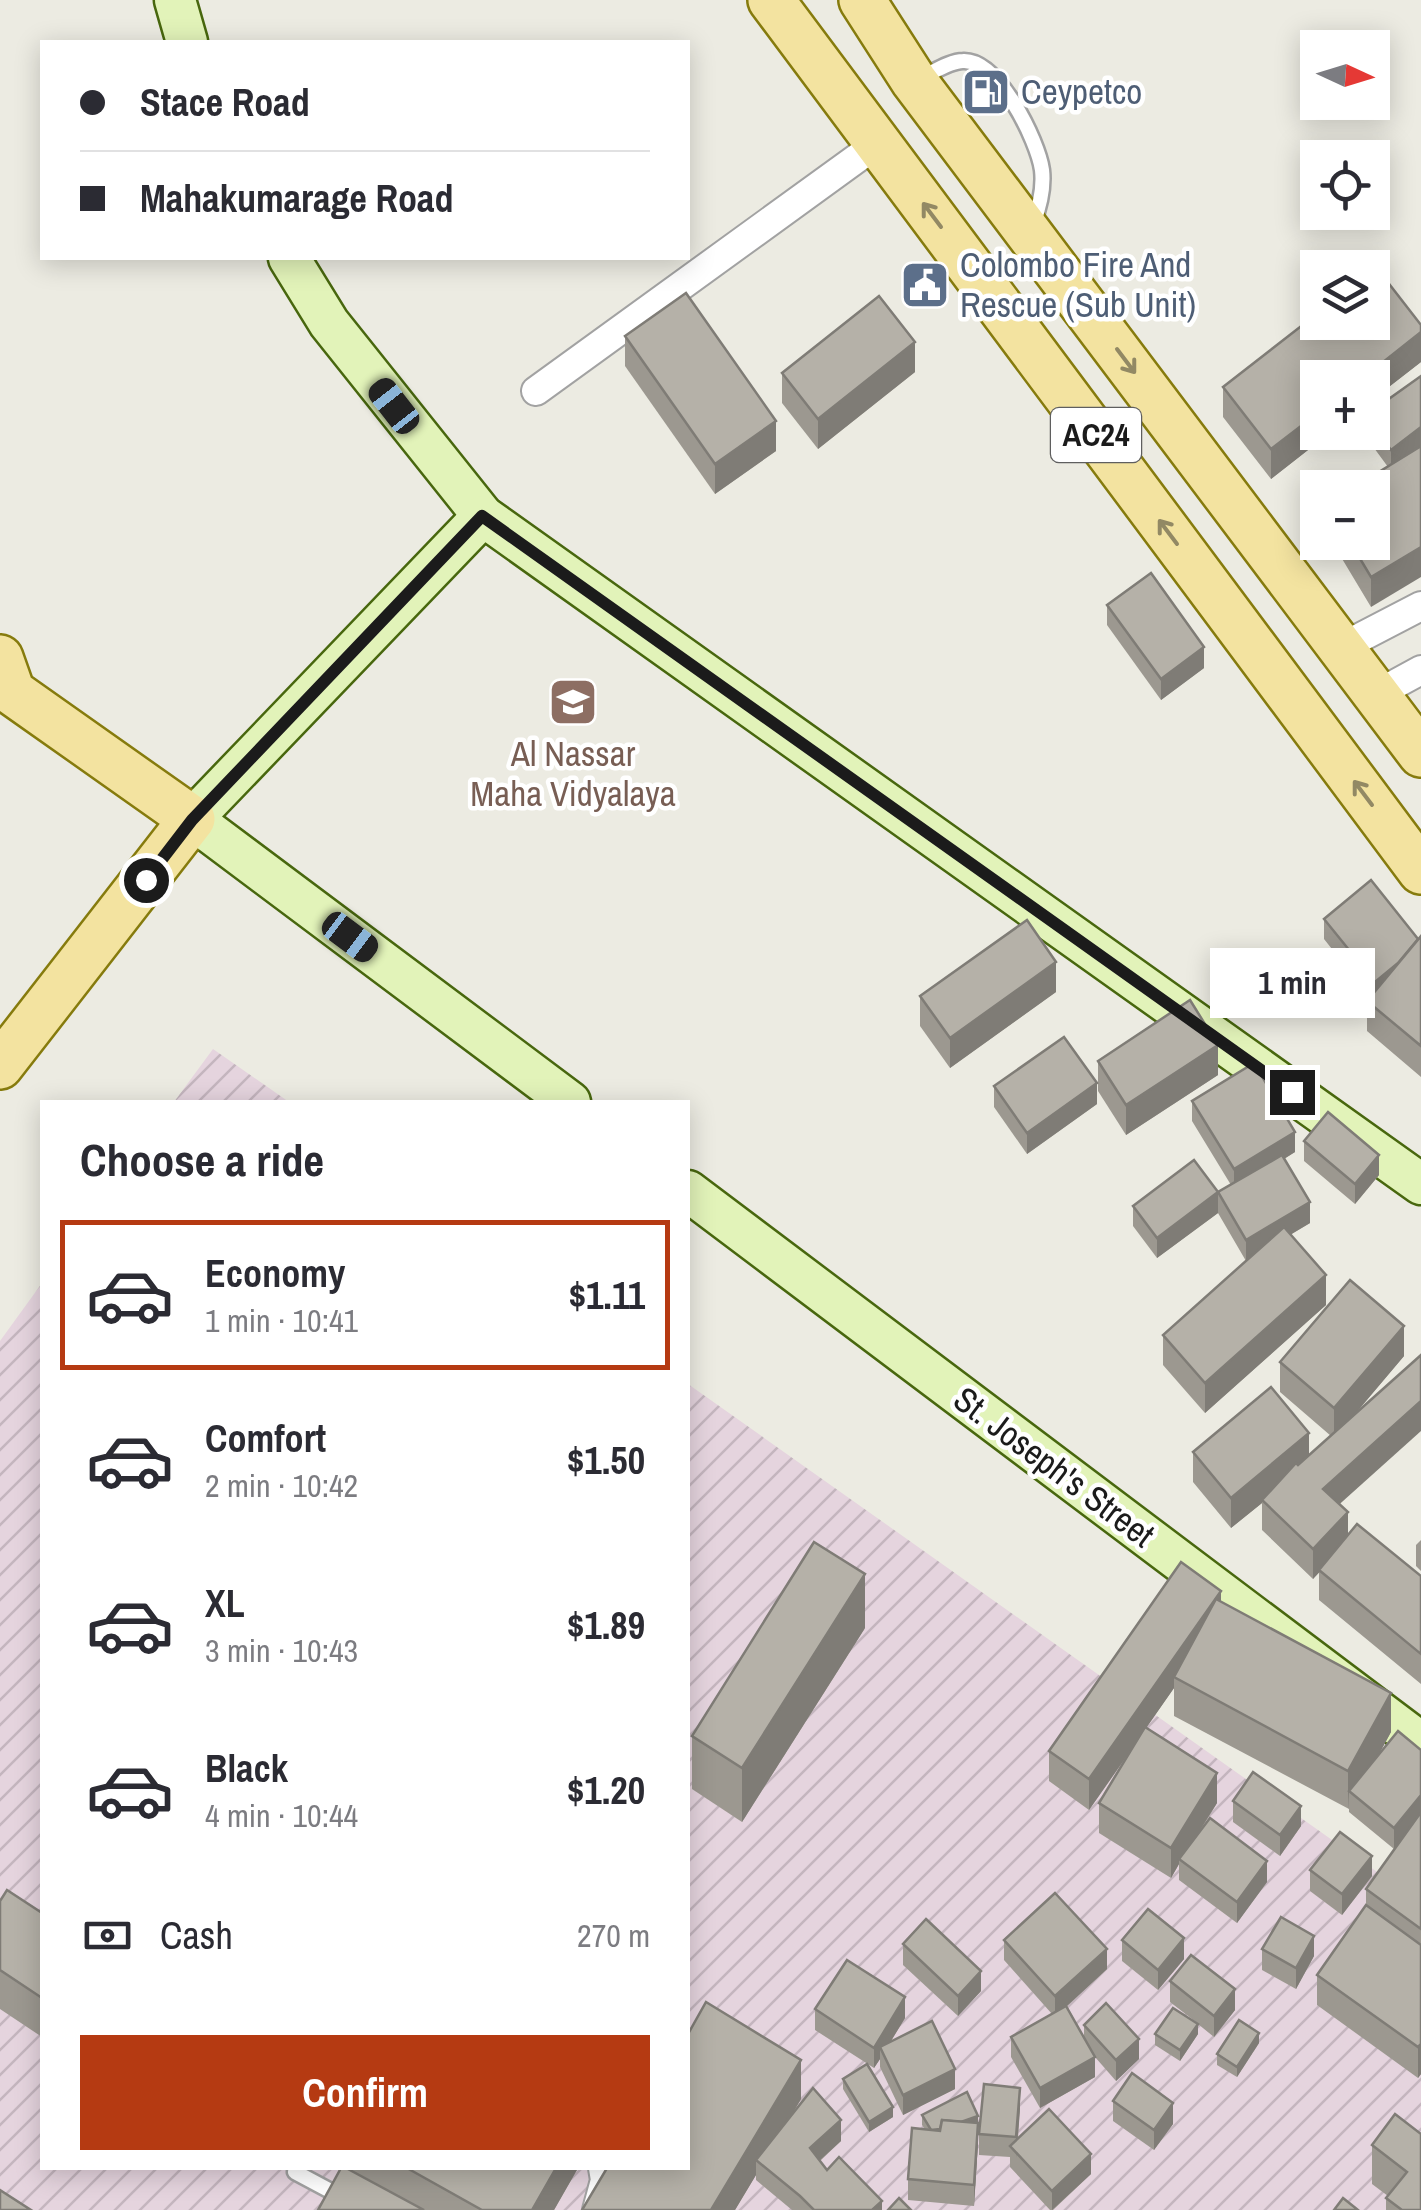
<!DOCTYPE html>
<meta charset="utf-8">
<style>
:root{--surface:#fff;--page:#f7f7f7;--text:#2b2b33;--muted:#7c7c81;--line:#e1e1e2;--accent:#b53a12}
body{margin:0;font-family:"Archivo Narrow",sans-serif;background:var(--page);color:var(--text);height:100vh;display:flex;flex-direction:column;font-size:38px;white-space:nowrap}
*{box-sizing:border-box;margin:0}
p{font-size:32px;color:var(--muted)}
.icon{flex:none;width:55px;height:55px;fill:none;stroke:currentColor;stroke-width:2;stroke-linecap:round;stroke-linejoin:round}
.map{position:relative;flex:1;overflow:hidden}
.details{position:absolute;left:40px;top:1100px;width:650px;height:1070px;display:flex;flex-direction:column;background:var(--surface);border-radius:0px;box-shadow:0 5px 25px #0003}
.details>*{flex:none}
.hud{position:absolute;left:40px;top:40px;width:650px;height:220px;border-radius:0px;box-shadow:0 5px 25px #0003;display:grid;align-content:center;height:220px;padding:0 40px;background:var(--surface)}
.needle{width:65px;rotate:94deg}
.tools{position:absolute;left:1300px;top:30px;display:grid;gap:20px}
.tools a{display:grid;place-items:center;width:90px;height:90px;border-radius:0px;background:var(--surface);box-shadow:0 5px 25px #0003;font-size:50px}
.end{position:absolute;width:45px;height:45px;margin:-22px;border:12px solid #1b1b1b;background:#fff;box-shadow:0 0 0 5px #fff}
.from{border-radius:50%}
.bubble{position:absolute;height:70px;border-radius:0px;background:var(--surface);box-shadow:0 5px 25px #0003;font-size:32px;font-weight:700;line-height:70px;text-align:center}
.car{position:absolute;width:30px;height:60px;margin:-30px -15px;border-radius:12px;box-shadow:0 0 8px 2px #0007;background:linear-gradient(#222 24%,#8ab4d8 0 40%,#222 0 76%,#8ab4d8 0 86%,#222 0)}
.hud b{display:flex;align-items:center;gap:35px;height:95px;font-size:38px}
.hud b+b{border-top:2px solid var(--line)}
.hud i{width:25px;height:25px;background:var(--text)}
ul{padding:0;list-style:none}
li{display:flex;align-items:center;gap:30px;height:150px;margin:0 20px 15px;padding:0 20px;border:5px solid transparent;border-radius:0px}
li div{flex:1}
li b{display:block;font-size:38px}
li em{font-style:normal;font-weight:700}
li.active{border-color:var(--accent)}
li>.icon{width:90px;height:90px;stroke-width:1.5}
h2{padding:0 40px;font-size:45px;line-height:120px}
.pay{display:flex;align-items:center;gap:25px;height:110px;padding:0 40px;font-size:38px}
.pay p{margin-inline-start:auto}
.button{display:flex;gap:20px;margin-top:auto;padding:20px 40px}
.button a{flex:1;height:115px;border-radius:0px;background:var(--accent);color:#fff;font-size:40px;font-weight:700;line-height:115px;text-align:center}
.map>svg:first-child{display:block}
.industrial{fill:url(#industrial-furrows)}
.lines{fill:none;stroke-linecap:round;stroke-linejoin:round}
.lane-casing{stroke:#a2a2a2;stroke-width:19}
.street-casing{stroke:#a2a2a2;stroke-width:32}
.secondary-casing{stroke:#48670e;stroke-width:45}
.primary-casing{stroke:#867b0d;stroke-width:50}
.lane{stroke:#fff;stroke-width:14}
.street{stroke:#fff;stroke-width:28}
.secondary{stroke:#e2f3b9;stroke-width:40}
.primary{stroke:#f3e3a0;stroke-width:45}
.wall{fill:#9c9890}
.shaded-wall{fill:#7f7c76}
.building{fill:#b5b1a8;stroke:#7f7c76;stroke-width:2.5}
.oneway{stroke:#928964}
.route{stroke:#1b1b1b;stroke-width:12}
.labels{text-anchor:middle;stroke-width:9;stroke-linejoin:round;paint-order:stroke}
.shield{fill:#fff;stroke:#5f5f5f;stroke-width:2.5}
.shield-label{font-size:32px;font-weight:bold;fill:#1b1b1b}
.service-label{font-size:35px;fill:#4e5e75;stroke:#fff;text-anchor:start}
.education-label{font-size:35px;fill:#785e54;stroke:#fff}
.street-label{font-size:35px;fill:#1b1b1b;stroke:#fff}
</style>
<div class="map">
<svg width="1421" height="2210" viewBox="0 0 1421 2210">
<defs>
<pattern id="industrial-furrows" width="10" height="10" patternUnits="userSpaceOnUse" patternTransform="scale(2.5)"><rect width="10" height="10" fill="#e5d4de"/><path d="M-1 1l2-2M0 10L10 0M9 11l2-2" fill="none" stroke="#c4b5be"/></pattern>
</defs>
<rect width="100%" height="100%" fill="#ecebe2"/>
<g class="industrial">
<path d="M213 1049 289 1102H174Z"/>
<path d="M42 1283V2168H688V1384L1421 1903V2210H0V1341Z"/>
</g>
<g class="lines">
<g class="lane-casing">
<g id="lane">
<path d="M920 78C932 73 950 61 963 61 998 59 1038 141 1042 170 1044 187 1039 208 1033 224"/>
<path d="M295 2172 366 2210"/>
</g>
</g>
<g class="street-casing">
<g id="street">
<path d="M536 391 878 143"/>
<path d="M1342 647 1421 606"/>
<path d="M1377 694 1421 670"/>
<path d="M597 2210 605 2180 603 2168"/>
</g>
</g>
<g class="secondary-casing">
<g id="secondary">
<path d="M175 0 187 42"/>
<path d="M289 258 329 323 483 516 1421 1184"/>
<path d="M483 516 192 819 570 1102"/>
<path d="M688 1191 1421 1743"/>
</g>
</g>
<g class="primary-casing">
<g id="primary">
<path d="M771 0 1421 871"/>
<path d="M862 0 914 81 1421 754"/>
<path d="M0 658 12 692 192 819 0 1066"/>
</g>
</g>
<use href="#lane" class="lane"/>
<use href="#street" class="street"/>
<use href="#secondary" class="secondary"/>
<use href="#primary" class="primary"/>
</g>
<g class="wall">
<path d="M625 336 776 451 715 494 625 366Z"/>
<path d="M1421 362 1372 400V378L1318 432H1331L1271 479 1223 417V387Z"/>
<path d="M915 372 818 449 782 403V373Z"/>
<path d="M1421 376 1371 607 1332 542H1372L1388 467 1366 437V432H1372V425Z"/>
<path d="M1107 605 1204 668 1161 700 1107 625Z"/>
<path d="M1324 919 1418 939 1421 936V1077L1367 1031V1001L1370 997 1324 939Z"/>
<path d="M1056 992 950 1068 920 1026V996Z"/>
<path d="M1098 1061 1218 1075 1126 1135 1098 1091Z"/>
<path d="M994 1086 1097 1104 1027 1154 994 1107Z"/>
<path d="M1192 1101 1295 1152 1284 1159 1310 1223 1290 1235 1326 1305 1205 1413 1163 1365V1335L1246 1261 1218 1213 1157 1258 1133 1226V1206L1218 1192 1231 1185 1192 1121Z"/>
<path d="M1304 1141 1379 1175 1355 1204 1304 1161Z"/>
<path d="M1404 1356 1354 1415 1340 1504 1348 1535 1421 1576V1684L1319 1600V1572L1313 1579 1262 1530V1503L1231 1528 1193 1482V1452L1309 1455 1331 1436 1280 1392V1362Z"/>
<path d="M1421 1540V1571L1416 1566V1545Z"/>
<path d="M1221 1601 1391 1732 1378 1755 1421 1750V2074L1418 2078 1317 2005V1975L1366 1905V1889L1394 1849 1349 1812V1809L1174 1716V1688L1146 1728 1217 1803 1195 1839 1267 1882 1237 1923 1179 1880V1864L1171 1878 1099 1833V1803L1132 1749 1089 1810 1049 1781V1751Z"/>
<path d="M865 1628 742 1822 692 1789V1736Z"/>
<path d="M1233 1801 1301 1826 1280 1856 1233 1822Z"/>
<path d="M1310 1870 1372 1876 1342 1915 1310 1891Z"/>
<path d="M0 1901 42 1913V2037L0 2009Z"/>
<path d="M1004 1940 1107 1969 1067 2006 1084 2037V2025L1139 2059 1116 2081 1095 2057V2077L1040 2108 1011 2057V2037L1052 2014 1004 1960Z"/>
<path d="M1122 1940 1184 1959 1158 1990 1122 1961Z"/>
<path d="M903 1944 981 1991 958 2016 903 1965Z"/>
<path d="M1262 1949 1314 1956 1296 1989 1262 1970Z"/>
<path d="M1170 1981 1235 2010 1214 2037 1198 2024V2034L1180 2061 1155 2045V2034L1196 2022 1170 2002Z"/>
<path d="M815 2009 905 2018 891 2041 955 2089 903 2115 880 2067V2059L874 2068 815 2030Z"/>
<path d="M1259 2043 1237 2077 1217 2065V2054Z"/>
<path d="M843 2079 893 2117 869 2132 843 2089Z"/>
<path d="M801 2099 794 2111 841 2141 820 2161 827 2170 882 2210H792L756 2180V2175L735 2210H582Z"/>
<path d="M1113 2101 1173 2124 1154 2150 1113 2121Z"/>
<path d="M1020 2108 1018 2139 1091 2174 1053 2210H1050L1010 2167V2157L979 2155V2134Z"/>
<path d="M922 2115 978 2116V2143L974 2206 908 2200V2179L925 2129 922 2125Z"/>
<path d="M1421 2134V2210H1386V2198L1388 2196 1372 2184V2145Z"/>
<path d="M339 2168H578L554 2210H318L341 2169Z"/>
</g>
<g class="shaded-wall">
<path d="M1421 332V362L1372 400V378H1363Z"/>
<path d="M915 342V372L818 449V419Z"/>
<path d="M1318 413V432H1331L1271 479V449Z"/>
<path d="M776 421V451L715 494V464Z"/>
<path d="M1421 427V448L1391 471V450Z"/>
<path d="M1421 547V577L1371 607V577Z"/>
<path d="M1204 647V668L1161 700V679Z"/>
<path d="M1421 945 1375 1003V982Z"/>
<path d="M1056 962V992L950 1068V1038Z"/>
<path d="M1218 1045V1075L1126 1135V1105Z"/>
<path d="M1097 1083V1104L1027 1154V1133Z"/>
<path d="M1295 1132V1152L1234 1190V1169Z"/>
<path d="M1379 1155V1175L1355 1204V1184Z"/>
<path d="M1218 1192V1213L1157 1258V1238Z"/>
<path d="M1310 1202V1223L1246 1261V1240Z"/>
<path d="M1326 1275V1305L1205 1413V1383Z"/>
<path d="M1404 1326V1356L1334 1439V1408Z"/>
<path d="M1421 1401V1431L1323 1519V1489Z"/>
<path d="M1309 1433V1463L1262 1500V1503L1231 1528V1498Z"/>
<path d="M1348 1512V1542L1313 1579V1549Z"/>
<path d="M865 1574V1628L742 1822V1768Z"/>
<path d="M1221 1591V1621L1174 1677V1688L1089 1810V1779Z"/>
<path d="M1391 1693V1732L1356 1797 1349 1791 1348 1810V1771Z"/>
<path d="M1217 1773V1803L1181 1860 1179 1859V1864L1171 1878V1848Z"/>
<path d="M1421 1795V1816L1394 1849V1828Z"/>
<path d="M1301 1806V1826L1280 1856V1835Z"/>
<path d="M1372 1856V1876L1342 1915V1894Z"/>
<path d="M1267 1861V1882L1237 1923V1902Z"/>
<path d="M1314 1936V1956L1296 1989V1968Z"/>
<path d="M1184 1938V1959L1158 1990V1970Z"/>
<path d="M1107 1949V1969L1055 2017V1996Z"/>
<path d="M981 1971V1991L958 2016V1996Z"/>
<path d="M1235 1989V2010L1214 2037V2016Z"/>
<path d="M905 1997V2018L883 2054 880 2047V2059L874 2068V2048Z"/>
<path d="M1198 2024V2034L1180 2061V2050Z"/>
<path d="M1259 2033V2043L1237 2077V2067Z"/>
<path d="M1139 2039V2059L1116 2081V2060Z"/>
<path d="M1421 2044V2074L1418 2078V2047Z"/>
<path d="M1095 2057V2077L1040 2108V2088Z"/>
<path d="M801 2060V2099L762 2165 756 2160V2175L735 2210H711Z"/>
<path d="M955 2069V2089L903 2115V2095Z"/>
<path d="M1020 2088V2108L1016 2158V2137Z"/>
<path d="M1173 2103V2124L1154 2150V2130Z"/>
<path d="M893 2107V2117L869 2132V2122Z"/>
<path d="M978 2116V2143L974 2206V2185L932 2132Z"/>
<path d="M841 2120V2141L810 2169V2148Z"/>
<path d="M1091 2154V2174L1052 2210V2191Z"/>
<path d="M556 2168H578L554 2210H532Z"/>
<path d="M882 2201V2210H872Z"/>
</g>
<g class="building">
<path d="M1376 267 1421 325V332L1363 378H1318V413L1271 449 1223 387 1318 313V322H1372V270Z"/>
<path d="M686 293 776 421 715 464 625 336Z"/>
<path d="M879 296 915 342 818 419 782 373Z"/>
<path d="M1421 376V427L1391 450 1372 425V411Z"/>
<path d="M1421 446V547L1371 577 1350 542H1372V488H1353Z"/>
<path d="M1151 573 1204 647 1161 679 1107 605Z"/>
<path d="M1371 880 1418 939 1398 963 1375 982 1324 919Z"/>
<path d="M1027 920 1056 962 950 1038 920 996Z"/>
<path d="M1421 936V1046L1367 1001Z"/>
<path d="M1190 1000 1218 1045 1126 1105 1098 1061Z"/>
<path d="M1064 1037 1097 1083 1027 1133 994 1086Z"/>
<path d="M1254 1063 1295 1132 1234 1169 1192 1101Z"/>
<path d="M1328 1112 1379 1155 1355 1184 1304 1141Z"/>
<path d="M1282 1155 1310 1202 1246 1240 1218 1192Z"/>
<path d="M1194 1160 1218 1192 1157 1238 1133 1206Z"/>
<path d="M1284 1227 1326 1275 1205 1383 1163 1335Z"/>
<path d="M1350 1280 1404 1326 1334 1408 1280 1362Z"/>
<path d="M1421 1355V1401L1323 1489 1348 1512 1313 1549 1262 1500 1296 1463 1298 1465Z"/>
<path d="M1271 1387 1309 1433 1231 1498 1193 1452Z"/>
<path d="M1357 1524 1421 1576V1654L1319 1570Z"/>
<path d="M814 1542 865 1574 742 1768 692 1736Z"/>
<path d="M1181 1562 1221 1591 1089 1779 1049 1751Z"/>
<path d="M1216 1599 1391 1693 1348 1771 1174 1677Z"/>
<path d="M1145 1727 1217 1773 1171 1848 1099 1803Z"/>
<path d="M1398 1731 1421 1750V1795L1394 1828 1349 1791Z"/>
<path d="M1253 1772 1301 1806 1280 1835 1233 1801Z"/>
<path d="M1421 1812V1929L1366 1889Z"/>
<path d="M1210 1818 1267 1861 1237 1902 1179 1859Z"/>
<path d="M1340 1832 1372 1856 1342 1894 1310 1870Z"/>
<path d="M7 1890 42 1913V1998L0 1970V1901Z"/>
<path d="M1055 1893 1107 1949 1055 1996 1004 1940Z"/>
<path d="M1366 1905 1421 1945V2044L1418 2047 1317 1975Z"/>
<path d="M1148 1909 1184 1938 1158 1970 1122 1940Z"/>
<path d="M1281 1917 1314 1936 1296 1968 1262 1949Z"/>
<path d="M926 1919 981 1971 958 1996 903 1944Z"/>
<path d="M1191 1955 1235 1989 1214 2016 1170 1981Z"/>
<path d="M847 1960 905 1997 874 2048 815 2009Z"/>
<path d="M706 2002 801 2060 711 2210H582L607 2168H688V2034Z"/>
<path d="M1106 2003 1139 2039 1116 2060 1084 2025Z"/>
<path d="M1066 2006 1095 2057 1040 2088 1011 2037Z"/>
<path d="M1173 2008 1198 2024 1180 2050 1155 2034Z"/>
<path d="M1239 2020 1259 2033 1237 2067 1217 2054Z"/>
<path d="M932 2021 955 2069 903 2095 880 2047Z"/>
<path d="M867 2064 893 2107 869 2122 843 2079Z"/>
<path d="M1132 2073 1173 2103 1154 2130 1113 2101Z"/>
<path d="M984 2084 1020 2088 1016 2137 979 2134Z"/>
<path d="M813 2088 841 2120 810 2148 827 2170 839 2157 882 2201 872 2210H814L800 2196 756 2160Z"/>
<path d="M967 2092 978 2116 961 2122 942 2120 940 2129 931 2130 922 2115Z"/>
<path d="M1049 2109 1091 2154 1052 2191 1010 2146Z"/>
<path d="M1395 2114 1421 2134V2210H1402L1386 2198 1407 2172 1372 2145Z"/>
<path d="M942 2120 978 2123 974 2185 908 2179 912 2128 940 2131Z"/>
<path d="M341 2168H346L424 2210H318Z"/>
<path d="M407 2168H556L532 2210H482Z"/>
<path d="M0 2190 31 2210H0Z"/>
<path d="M899 2198 911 2210H888Z"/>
<path d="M1343 2198 1358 2210H1334Z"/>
</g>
<defs><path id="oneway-shaft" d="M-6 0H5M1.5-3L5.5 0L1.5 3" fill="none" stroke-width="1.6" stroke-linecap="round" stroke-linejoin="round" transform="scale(2.5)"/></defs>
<g class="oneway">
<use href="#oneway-shaft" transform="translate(932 215) rotate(-127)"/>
<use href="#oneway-shaft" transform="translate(1126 361) rotate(53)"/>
<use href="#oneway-shaft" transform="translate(1168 532) rotate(-127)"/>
<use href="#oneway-shaft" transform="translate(1363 793) rotate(-127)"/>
</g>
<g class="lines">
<path class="route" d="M146 880 192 820 482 516 1292 1092"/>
</g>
<defs>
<g id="fuel-square" transform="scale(2.5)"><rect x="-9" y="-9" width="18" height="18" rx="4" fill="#5c6f8a" stroke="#fff"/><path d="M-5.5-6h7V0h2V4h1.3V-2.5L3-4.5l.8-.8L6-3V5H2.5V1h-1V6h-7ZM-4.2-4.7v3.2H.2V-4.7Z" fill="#fff"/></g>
<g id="civic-square" transform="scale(2.5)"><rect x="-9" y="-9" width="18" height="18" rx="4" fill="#5c6f8a" stroke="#fff"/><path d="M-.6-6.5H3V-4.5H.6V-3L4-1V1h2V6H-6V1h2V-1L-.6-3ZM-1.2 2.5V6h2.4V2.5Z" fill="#fff"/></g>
<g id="school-square" transform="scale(2.5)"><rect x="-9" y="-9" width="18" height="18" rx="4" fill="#8d6e63" stroke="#fff"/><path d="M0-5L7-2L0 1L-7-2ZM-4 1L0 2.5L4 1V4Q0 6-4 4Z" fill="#fff"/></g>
</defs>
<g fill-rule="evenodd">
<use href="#fuel-square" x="986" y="92"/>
<use href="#civic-square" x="925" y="285"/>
<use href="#school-square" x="573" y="702"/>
</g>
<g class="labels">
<rect class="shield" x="1051" y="408" width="90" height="54" rx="8"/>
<g class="shield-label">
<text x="1096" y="446">AC24</text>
</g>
<g class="service-label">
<text x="1021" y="104">Ceypetco</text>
<text x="960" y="277">Colombo Fire And<tspan x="960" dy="40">Rescue (Sub Unit)</tspan></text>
</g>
<g class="education-label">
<text x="573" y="766">Al Nassar<tspan x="573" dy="40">Maha Vidyalaya</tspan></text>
</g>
<g class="street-label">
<text transform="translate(1054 1467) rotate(37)" y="12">St. Joseph's Street</text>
</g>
</g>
</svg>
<div class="tools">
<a><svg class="needle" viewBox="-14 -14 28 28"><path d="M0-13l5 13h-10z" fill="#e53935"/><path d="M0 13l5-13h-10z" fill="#7c7c81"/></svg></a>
<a><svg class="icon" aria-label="locate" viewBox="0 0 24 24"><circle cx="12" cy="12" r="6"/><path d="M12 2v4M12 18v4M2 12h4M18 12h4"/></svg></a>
<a><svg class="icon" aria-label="layers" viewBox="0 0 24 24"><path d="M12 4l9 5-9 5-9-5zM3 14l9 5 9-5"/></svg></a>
<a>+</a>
<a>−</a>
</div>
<i class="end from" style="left:146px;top:880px"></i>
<i class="end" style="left:1292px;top:1092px"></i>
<div class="bubble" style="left:1210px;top:948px;width:165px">1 min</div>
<i class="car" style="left:394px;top:406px;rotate:322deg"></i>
<i class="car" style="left:350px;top:937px;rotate:127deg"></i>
<div class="hud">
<b><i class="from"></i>Stace Road</b>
<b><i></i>Mahakumarage Road</b>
</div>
<section class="details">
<h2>Choose a ride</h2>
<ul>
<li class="active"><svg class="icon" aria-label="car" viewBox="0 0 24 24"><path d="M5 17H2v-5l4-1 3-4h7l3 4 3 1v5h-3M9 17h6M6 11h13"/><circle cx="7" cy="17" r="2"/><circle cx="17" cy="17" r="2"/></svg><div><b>Economy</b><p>1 min · 10:41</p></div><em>$1.11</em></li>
<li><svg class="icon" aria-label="car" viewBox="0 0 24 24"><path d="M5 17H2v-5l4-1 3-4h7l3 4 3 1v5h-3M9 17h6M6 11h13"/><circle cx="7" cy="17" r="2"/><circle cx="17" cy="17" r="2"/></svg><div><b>Comfort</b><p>2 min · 10:42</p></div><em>$1.50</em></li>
<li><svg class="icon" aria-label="car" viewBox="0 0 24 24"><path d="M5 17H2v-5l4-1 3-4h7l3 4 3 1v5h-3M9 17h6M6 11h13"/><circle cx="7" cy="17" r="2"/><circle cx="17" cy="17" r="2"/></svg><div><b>XL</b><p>3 min · 10:43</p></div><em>$1.89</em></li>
<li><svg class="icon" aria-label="car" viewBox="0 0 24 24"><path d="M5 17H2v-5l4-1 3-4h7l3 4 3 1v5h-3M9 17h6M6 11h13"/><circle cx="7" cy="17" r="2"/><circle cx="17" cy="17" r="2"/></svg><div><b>Black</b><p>4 min · 10:44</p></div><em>$1.20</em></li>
</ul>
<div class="pay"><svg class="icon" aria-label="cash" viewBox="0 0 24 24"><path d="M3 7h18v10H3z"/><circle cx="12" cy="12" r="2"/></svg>Cash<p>270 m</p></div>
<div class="button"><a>Confirm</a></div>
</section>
</div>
